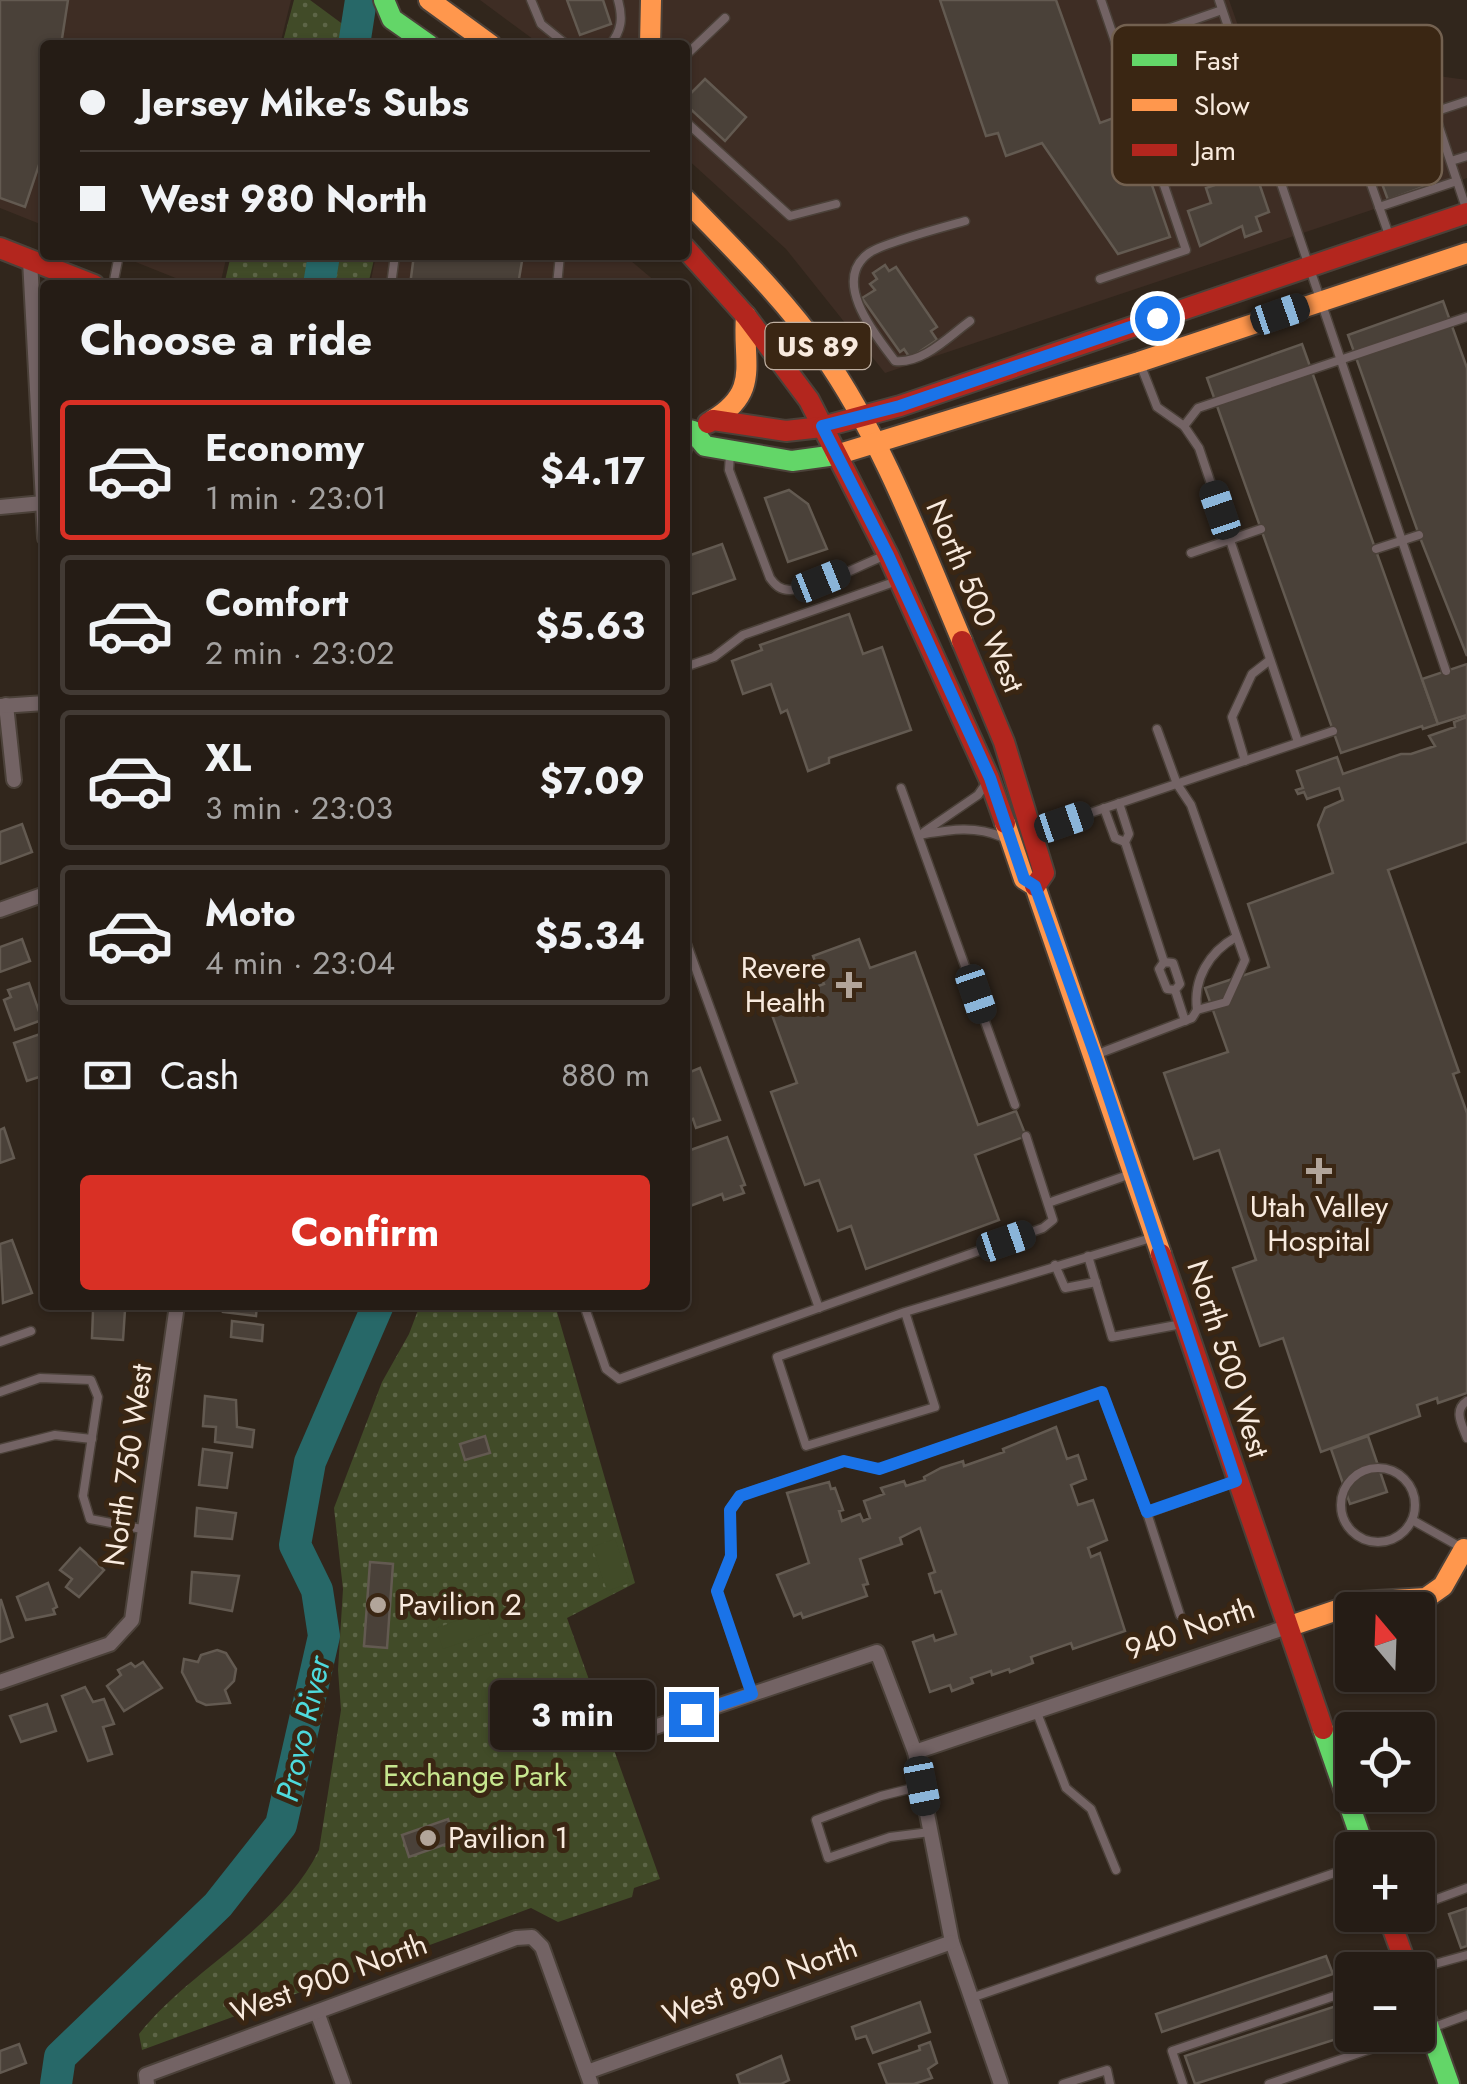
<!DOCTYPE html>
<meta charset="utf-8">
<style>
:root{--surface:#251c15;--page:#2d251e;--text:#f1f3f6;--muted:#a3a1a0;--line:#423a34;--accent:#d93025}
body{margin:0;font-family:Jost,sans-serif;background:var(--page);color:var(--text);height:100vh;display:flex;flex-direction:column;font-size:38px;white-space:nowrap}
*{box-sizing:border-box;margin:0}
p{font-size:32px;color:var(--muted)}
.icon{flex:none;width:55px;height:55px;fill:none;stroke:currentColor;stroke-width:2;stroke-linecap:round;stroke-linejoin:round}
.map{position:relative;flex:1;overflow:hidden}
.side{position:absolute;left:40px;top:280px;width:650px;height:1030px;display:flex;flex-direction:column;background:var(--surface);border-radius:10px;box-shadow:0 2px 8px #0004,0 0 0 2px var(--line)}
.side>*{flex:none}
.banner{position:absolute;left:40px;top:40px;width:650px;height:220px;border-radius:10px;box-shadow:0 2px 8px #0004,0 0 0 2px var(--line);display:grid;align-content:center;height:220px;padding:0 40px;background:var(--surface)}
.needle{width:65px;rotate:341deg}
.controls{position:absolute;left:1335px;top:1592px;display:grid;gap:20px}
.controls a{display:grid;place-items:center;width:100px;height:100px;border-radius:10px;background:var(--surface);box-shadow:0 2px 8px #0004,0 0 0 2px var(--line);font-size:50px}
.end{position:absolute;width:45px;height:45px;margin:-22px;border:12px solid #1a73e8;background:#fff;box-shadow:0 0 0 5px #fff}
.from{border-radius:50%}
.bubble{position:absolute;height:70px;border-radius:10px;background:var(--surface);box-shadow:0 2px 8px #0004,0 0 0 2px var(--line);font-size:32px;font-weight:700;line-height:70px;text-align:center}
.car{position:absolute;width:30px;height:60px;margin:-30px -15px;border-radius:12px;box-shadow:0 0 8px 2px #0007;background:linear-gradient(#222 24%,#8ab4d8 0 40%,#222 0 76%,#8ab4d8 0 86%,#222 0)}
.banner b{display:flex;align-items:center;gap:35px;height:95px;font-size:38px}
.banner b+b{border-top:2px solid var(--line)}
.banner i{width:25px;height:25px;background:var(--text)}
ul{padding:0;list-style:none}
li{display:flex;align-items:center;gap:30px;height:140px;margin:0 20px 15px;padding:0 20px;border:5px solid var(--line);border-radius:10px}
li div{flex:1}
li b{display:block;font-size:38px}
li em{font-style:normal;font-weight:700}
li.active{border-color:var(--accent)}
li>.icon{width:90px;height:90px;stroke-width:1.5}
h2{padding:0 40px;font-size:45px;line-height:120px}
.pay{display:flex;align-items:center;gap:25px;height:110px;padding:0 40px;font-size:38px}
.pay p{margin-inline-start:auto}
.primary-button{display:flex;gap:20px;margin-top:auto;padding:20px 40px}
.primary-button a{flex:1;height:115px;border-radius:10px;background:var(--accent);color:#fff;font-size:40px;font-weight:700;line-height:115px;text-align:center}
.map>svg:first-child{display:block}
.commercial{fill:#3e2d24}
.park{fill:url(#park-dots)}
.pitch{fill:#414b28}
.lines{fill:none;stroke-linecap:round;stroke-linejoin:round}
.river{stroke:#276868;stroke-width:32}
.building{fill:#4a4139;stroke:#635a51;stroke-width:2.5}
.lane-casing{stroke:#4b4139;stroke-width:11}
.street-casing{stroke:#4b4139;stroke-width:18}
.fast-casing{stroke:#4b4139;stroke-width:24}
.slow-casing{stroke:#4b4139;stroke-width:24}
.jam-casing{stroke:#4b4139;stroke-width:24}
.lane{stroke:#736364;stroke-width:8}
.street{stroke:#736364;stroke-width:14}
.fast{stroke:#63d668;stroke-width:20}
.slow{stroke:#ff974d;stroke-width:20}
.jam{stroke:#b3261e;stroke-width:20}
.route{stroke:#1a73e8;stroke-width:12}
.poi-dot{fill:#b2a59a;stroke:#3a2613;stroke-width:4}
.labels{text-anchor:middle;stroke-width:10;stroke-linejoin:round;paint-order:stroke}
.shield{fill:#3a2613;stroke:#bfafa1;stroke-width:2.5}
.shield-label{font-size:28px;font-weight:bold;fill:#f8eade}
.street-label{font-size:30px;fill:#f8eade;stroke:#3a2613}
.poi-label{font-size:30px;fill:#f8eade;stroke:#3a2613;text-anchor:start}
.park-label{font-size:30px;fill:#c6e68f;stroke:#3a2613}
.water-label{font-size:32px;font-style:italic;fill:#4ed9dc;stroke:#3a2613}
.key{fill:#3a2613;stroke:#736150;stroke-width:2.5}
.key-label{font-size:28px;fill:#f8eade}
</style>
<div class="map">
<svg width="1467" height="2084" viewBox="0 0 1467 2084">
<defs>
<pattern id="park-dots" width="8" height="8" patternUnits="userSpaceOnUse" patternTransform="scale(2.5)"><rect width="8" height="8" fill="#414b28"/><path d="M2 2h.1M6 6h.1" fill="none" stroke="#5d6547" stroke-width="1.8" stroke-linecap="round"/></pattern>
</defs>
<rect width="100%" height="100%" fill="#31261c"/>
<g class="commercial">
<path d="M0 0H291L280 45H45V226L0 208Z"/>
<path d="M480 0H1229L1275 131 1431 75 1467 80V178L885 373 786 249 685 157V45H541Z"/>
<path d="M118 255H227L220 285H193Z"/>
<path d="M376 255H624L656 282 652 285H370Z"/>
</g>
<g class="park">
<path d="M294 0H310L371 45H282Z"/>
<path d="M231 255H375L368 285H224Z"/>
<path d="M420 1305H555L635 1583 567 1618 660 1879 634 1888 632 1897 558 1922 531 1908 142 2050 139 2034C192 1967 279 1930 319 1850L341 1710 338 1670 343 1589 334 1508 382 1382 409 1334Z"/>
</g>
<g class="pitch">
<path d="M615 1539 630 1583 607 1591 592 1547Z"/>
<path d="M484 1611 491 1632 443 1649 436 1628Z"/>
</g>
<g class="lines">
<g class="river">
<path d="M354 45 361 0"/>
<path d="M319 285 324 255"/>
<path d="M56 2084 60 2057 218 1905 281 1825 324 1636 317 1590 295 1545 310 1462 378 1305"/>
</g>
</g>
<g class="building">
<path d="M0 0H68L61 45H45V147L25 207 0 198Z"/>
<path d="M567 0H603L611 24 580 35Z"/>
<path d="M940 0H1056L1100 123 1127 113 1170 237 1118 254 1042 143 1006 156 998 133 986 136Z"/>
<path d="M705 79 746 117 725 141 685 104V99Z"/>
<path d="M1394 99 1426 186 1388 200 1356 113Z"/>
<path d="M1255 171 1269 212 1256 217 1261 231 1245 237 1242 226 1200 246 1188 211 1211 203 1206 188Z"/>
<path d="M414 255H523L518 285H410Z"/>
<path d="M885 265 889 271 896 267 937 327 931 331 937 340 910 358 904 349 900 352 862 298 875 290 870 284 877 279 873 273Z"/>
<path d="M1443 301 1467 368V656L1419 535 1348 335Z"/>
<path d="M1302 344 1438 724 1423 729 1422 726 1341 753 1207 378Z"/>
<path d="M789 490 808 504 827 549 788 562 765 498Z"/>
<path d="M722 544 735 579 689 595 685 585V557Z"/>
<path d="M849 614 863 654 882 647 911 730 829 758V763L808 771 787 710 781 713 771 684 743 694 732 661 762 650 760 645Z"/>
<path d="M1467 664V715L1438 724 1422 679Z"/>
<path d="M1467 717V842L1388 870 1459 1072 1453 1074 1467 1113V1393L1438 1403 1437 1398 1417 1405 1420 1416 1321 1452 1283 1338 1260 1346 1233 1268 1256 1260 1219 1150 1194 1159 1164 1073 1228 1052 1205 988 1269 967 1248 904 1333 873 1318 825 1325 808 1343 800 1339 788 1307 799 1304 792 1298 794 1296 790 1303 788 1297 771 1337 757 1343 774 1401 754H1411L1435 746 1429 736 1455 727 1454 722Z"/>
<path d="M22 824 32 852 0 864V832Z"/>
<path d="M22 939 30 961 0 972V947Z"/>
<path d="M859 939 870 968 915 952 978 1125 1016 1111 1026 1136 975 1155 999 1220 866 1269 851 1226 838 1231 819 1180 805 1185 771 1092 797 1083 768 1004 824 984 813 956Z"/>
<path d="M29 983 42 1020 15 1030 4 1000 11 997 8 990Z"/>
<path d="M40 1034 45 1047V1075L27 1081 14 1043Z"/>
<path d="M700 1068 720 1120 696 1128 693 1119 685 1122V1074Z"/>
<path d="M4 1128 14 1158 0 1163V1130Z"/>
<path d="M727 1137 745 1185 741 1186 744 1193 724 1200 722 1194 685 1208V1152Z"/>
<path d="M12 1240 32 1293 3 1303 0 1244Z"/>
<path d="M224 1305H257L256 1316 223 1312Z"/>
<path d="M101 1309 125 1310 123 1340 92 1338 93 1311Z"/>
<path d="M232 1321 263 1325 262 1341 231 1337Z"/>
<path d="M205 1396 236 1400 237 1427 254 1430 252 1447 215 1442 216 1427 203 1426Z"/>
<path d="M1056 1427 1067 1459 1078 1455 1086 1479 1071 1485 1078 1505 1093 1500 1107 1540 1088 1548 1091 1557 1100 1553 1125 1631 1073 1649 1071 1643 1031 1657 1033 1663 1010 1672 1009 1669 992 1675 991 1671 971 1678 973 1683 952 1691 950 1685 930 1692 913 1642 933 1635 935 1641 956 1634 941 1591 935 1593 929 1574 935 1572 920 1528 900 1538 902 1544 860 1559 868 1584 863 1585 867 1596 803 1618 801 1613 794 1616 777 1575 809 1563 787 1493 829 1482 831 1489 835 1488 843 1510 839 1511 842 1521 860 1514 863 1521 870 1518 864 1501 884 1494 881 1488 904 1481 906 1486 925 1480 924 1477 941 1468 963 1461 964 1466 1004 1452 1003 1449Z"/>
<path d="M485 1436 490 1453 465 1460 460 1444Z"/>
<path d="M1368 1436 1387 1492 1350 1504 1331 1449Z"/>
<path d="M203 1449 232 1453 227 1488 199 1485Z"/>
<path d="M197 1508 236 1513 232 1539 195 1536Z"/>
<path d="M80 1548 104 1570 79 1597 66 1587 72 1579 60 1570Z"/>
<path d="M370 1562 393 1564 387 1648 364 1646Z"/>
<path d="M192 1572 239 1576 232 1611 190 1603Z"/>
<path d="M48 1583 57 1607 53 1609 55 1614 26 1620 17 1597Z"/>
<path d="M1 1600 13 1637 0 1642V1600Z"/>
<path d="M217 1650 226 1653 236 1669 234 1681 225 1690 230 1703 206 1705 197 1701 182 1672 184 1659 198 1662 201 1655Z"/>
<path d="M143 1662 162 1688 124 1711 107 1686 121 1675 118 1670 131 1663 135 1667Z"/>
<path d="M85 1687 93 1702 104 1699 114 1724 103 1727 112 1754 88 1761 62 1696Z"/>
<path d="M47 1704 56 1731 21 1742 10 1716Z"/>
<path d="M448 1819 455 1841 409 1857 402 1835Z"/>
<path d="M1467 1908V1946L1461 1948 1449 1914Z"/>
<path d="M1326 1956 1333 1974 1162 2032 1156 2014Z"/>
<path d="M920 2002 930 2032 873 2053 866 2036 856 2039 852 2027Z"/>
<path d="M1336 2006 1346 2036 1195 2084 1185 2056Z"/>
<path d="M930 2042 937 2063 928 2069 932 2078 914 2084H887L879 2064 920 2050 919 2046Z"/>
<path d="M19 2044 26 2063 0 2073V2051Z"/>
<path d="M781 2056 789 2080 781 2084H740L737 2075Z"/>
</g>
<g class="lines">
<g class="lane-casing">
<g id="lane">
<path d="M531 0 541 24 567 45"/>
<path d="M1219 0 1446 671"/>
<path d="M610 45C622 30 623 18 618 0"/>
<path d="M685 56 725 18"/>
<path d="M1138 112 1168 102"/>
<path d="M685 121 790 216 836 204"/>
<path d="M1188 157 1152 56 1150 41 1159 32 1222 10"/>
<path d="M1451 161 1467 156"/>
<path d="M1379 207 1457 181"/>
<path d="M1466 208 1434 112 1467 101"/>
<path d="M965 221C944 227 883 243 869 253 830 281 876 336 895 361 923 364 948 337 970 321"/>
<path d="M1389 235 1347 116 1352 107 1422 83 1434 112"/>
<path d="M1100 279 1186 250 1101 0"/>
<path d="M113 285 119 255"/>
<path d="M391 285 395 255"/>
<path d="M557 285 560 255"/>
<path d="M1141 366 1157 407 1184 426 1198 408 1467 317"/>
<path d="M1184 426 1199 448 1298 742"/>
<path d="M730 454 729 470 770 578C775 585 780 590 790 590 821 588 855 567 884 556"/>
<path d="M685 459 692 434"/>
<path d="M1376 549 1419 535"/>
<path d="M1191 553 1261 529"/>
<path d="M685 667 714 657 743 635 897 581"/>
<path d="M1245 761 1232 717 1252 674 1270 660"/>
<path d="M901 788 1015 1105"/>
<path d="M1119 803 1129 834 1125 842 1164 962"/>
<path d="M1104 808 1115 838 1125 842"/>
<path d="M924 832 978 795 987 782"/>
<path d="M1034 832 1333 731"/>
<path d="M919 835C949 830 974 825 1002 837"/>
<path d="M685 939 819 1308"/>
<path d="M1175 990 1167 989 1159 969 1164 962 1173 963 1180 984 1175 990 1185 1021"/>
<path d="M1197 1010C1193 979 1209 952 1236 937"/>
<path d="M1095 1055 1192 1018 1197 1010 1226 1002 1245 960 1191 805 1177 784 1157 729"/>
<path d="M1048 1203 1128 1175"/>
<path d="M1088 1256 1112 1337 1182 1324"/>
<path d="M1055 1265 1065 1288 1096 1282"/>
<path d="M584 1305 606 1369 619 1379 1043 1228 1053 1220 1026 1136"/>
<path d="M905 1312 935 1407 806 1446 777 1357 905 1312 1151 1238"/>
<path d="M0 1342 31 1331"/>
<path d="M0 1392 40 1378 91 1380 98 1397 83 1496 90 1519 147 1530"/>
<path d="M1467 1401C1453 1410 1462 1425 1467 1438"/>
<path d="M0 1449 55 1435 92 1439"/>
<circle cx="1378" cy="1505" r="37"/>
<path d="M1147 1513 1180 1615"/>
<path d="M1414 1521 1462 1548"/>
<path d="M751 1694 717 1591 731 1557 730 1510 739 1496 844 1461 879 1469 1102 1392 1147 1513 1236 1481"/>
<path d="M1037 1713 1066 1788 1091 1809 1116 1870"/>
<path d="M921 1786 881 1796 816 1820 828 1858 890 1837 930 1832"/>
<path d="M1418 1906 1467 1888"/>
<path d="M1413 1970 1467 1955"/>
<path d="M971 1998 1352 1867"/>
<path d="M1418 2033 1467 2015"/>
<path d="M1063 2084 1107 2070 1110 2084"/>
<path d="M1183 2084 1172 2051 1352 1990"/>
<path d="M1269 2084 1411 2035"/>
</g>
</g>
<g class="street-casing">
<g id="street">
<path d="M30 260 45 538"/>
<path d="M0 507 43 503"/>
<path d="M6 705 14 780"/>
<path d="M1 706 45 703"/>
<path d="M0 910 45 894"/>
<path d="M0 1682 110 1644 132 1620 177 1305"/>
<path d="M631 1735 877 1652 915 1752 952 1942 1001 2084"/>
<path d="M915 1752 1290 1626"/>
<path d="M317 2012 343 2084"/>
<path d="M587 2072 952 1942"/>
<path d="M147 2084 146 2075 516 1938 532 1937 542 1947 591 2084"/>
</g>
</g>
<g class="fast-casing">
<g id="fast">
<path d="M384 0 392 19 429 45"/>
<path d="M685 429 693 431 705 446 792 461 836 455"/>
<path d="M1323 1729 1365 1850"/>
<path d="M1418 1997 1449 2084"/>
</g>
</g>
<g class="slow-casing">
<g id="slow">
<path d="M429 0 491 45"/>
<path d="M650 45 651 0"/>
<path d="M685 199C732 248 783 297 822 353 882 438 922 546 962 641"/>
<path d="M713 420C761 391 742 363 746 316"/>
<path d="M836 455 1139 362 1467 253"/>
<path d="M1005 823 1024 879 1035 886 1161 1254"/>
<path d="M1290 1626 1361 1602 1426 1598 1443 1586 1464 1549 1467 1551"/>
</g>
</g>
<g class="jam-casing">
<g id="jam">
<path d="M0 248 94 285"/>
<path d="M685 248 746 316 809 400 888 555 989 778 1005 823"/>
<path d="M708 423 713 420 786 431 822 427"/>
<path d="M822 427 900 406 1467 213"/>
<path d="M962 641 1004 742 1044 873 1035 886"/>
<path d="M1161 1254 1323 1729"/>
<path d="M1388 1915 1408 1970"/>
</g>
</g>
<use href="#lane" class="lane"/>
<use href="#street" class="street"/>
<use href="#fast" class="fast"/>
<use href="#slow" class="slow"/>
<use href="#jam" class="jam"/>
</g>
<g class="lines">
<path class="route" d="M691 1714 752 1694 717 1591 731 1556 730 1510 740 1496 844 1461 879 1469 1102 1392 1147 1512 1236 1481 1095 1055 1035 886 1024 879 990 778 888 555 822 426 900 406 1157 318"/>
</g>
<g class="poi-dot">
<path d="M844 970h10v10h10v10h-10v10h-10v-10h-10v-10h10z"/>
<path d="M1314 1156h10v10h10v10h-10v10h-10v-10h-10v-10h10z"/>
<circle cx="378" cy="1605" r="10"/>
<circle cx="428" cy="1838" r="10"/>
</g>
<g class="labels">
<rect class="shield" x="765.5" y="323" width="105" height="46" rx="8"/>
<g class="shield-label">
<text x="818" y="356">US 89</text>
</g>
<g class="street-label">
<text transform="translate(975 596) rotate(67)" y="10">North 500 West</text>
<text transform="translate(1228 1359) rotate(72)" y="10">North 500 West</text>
<text transform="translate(128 1465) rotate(-82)" y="10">North 750 West</text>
<text transform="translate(1190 1629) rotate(-19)" y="10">940 North</text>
<text transform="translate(329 1978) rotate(-20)" y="10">West 900 North</text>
<text transform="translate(760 1981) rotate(-20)" y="10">West 890 North</text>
</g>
<g class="poi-label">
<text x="826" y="978" text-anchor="end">Revere<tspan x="826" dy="34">Health</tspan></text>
<text x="1319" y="1217" text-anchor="middle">Utah Valley<tspan x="1319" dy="34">Hospital</tspan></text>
<text x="398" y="1615">Pavilion 2</text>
<text x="448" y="1848">Pavilion 1</text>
</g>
<g class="park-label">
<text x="475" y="1786">Exchange Park</text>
</g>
<g class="water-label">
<text transform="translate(303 1729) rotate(-77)" y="11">Provo River</text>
</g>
</g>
<rect x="1112" y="25" width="330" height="160" rx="15" class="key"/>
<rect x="1132" y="54" width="45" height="12" fill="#63d668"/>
<rect x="1132" y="99" width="45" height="12" fill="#ff974d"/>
<rect x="1132" y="144" width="45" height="12" fill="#b3261e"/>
<g class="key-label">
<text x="1194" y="70">Fast</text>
<text x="1194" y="115">Slow</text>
<text x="1194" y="160">Jam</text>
</g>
</svg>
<div class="controls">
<a><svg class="needle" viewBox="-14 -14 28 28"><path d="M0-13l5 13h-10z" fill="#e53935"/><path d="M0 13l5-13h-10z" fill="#a3a1a0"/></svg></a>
<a><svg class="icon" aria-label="locate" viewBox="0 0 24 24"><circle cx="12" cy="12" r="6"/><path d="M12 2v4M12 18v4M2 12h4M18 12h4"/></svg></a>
<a>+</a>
<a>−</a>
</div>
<i class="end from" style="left:1157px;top:318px"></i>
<i class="end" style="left:691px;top:1714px"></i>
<div class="bubble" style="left:490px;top:1680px;width:165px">3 min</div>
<i class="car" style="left:1280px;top:314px;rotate:71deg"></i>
<i class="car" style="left:1220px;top:510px;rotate:341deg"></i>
<i class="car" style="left:821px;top:581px;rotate:68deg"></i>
<i class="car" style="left:1064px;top:822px;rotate:71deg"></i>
<i class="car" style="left:976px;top:994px;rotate:161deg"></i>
<i class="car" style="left:1006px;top:1241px;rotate:71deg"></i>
<i class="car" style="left:922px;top:1786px;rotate:169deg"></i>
<div class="banner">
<b><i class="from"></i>Jersey Mike's Subs</b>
<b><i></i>West 980 North</b>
</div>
<section class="side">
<h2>Choose a ride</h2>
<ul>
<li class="active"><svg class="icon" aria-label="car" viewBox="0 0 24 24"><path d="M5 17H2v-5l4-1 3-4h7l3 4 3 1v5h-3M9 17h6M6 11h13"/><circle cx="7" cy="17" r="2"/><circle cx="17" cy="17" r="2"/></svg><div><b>Economy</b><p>1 min · 23:01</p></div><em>$4.17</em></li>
<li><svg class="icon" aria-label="car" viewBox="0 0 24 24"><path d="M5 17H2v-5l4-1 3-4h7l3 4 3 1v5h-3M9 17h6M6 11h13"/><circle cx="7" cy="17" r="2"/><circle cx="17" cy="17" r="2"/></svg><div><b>Comfort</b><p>2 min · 23:02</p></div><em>$5.63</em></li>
<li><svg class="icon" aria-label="car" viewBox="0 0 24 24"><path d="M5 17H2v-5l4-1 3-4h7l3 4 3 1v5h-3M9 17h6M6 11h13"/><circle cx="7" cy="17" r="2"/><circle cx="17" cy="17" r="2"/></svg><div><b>XL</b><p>3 min · 23:03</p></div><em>$7.09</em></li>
<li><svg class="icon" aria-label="car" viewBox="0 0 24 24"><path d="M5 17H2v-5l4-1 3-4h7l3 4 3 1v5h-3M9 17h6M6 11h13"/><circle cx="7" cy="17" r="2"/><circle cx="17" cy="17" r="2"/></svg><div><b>Moto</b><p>4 min · 23:04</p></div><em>$5.34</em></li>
</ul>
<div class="pay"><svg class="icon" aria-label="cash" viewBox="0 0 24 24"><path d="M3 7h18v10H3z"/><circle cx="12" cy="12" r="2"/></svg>Cash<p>880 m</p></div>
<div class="primary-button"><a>Confirm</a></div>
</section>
</div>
